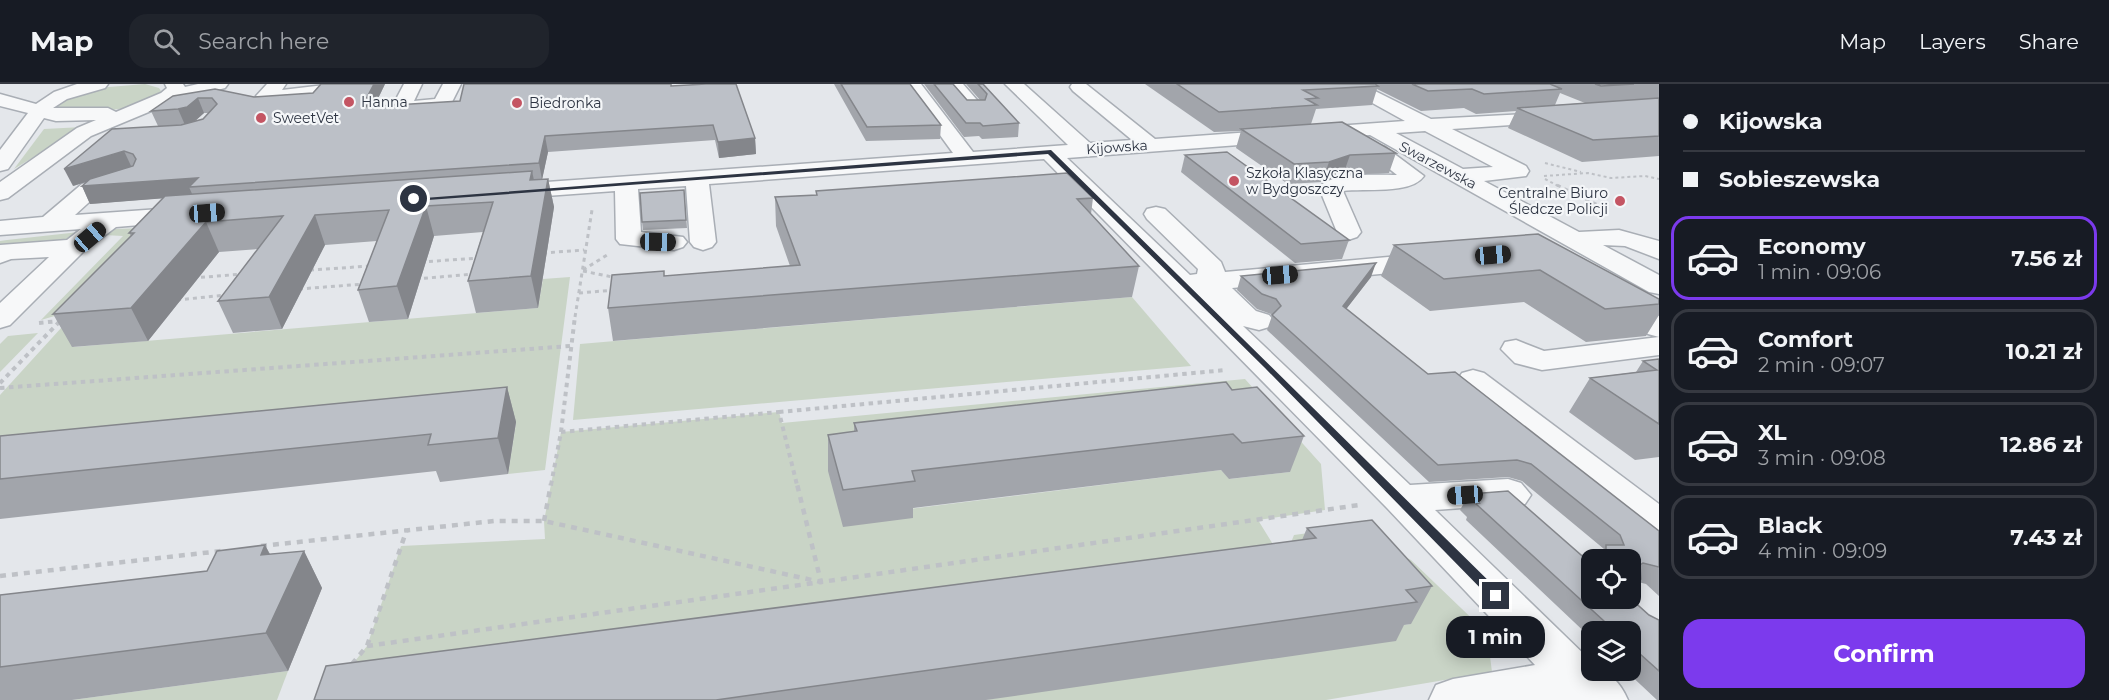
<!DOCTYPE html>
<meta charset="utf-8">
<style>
:root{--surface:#171b24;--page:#20242c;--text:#f1f3f6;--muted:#9ea1a6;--line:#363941;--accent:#7c3aed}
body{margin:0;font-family:Montserrat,sans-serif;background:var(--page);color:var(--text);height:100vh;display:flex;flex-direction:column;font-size:22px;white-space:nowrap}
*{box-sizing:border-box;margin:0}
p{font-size:20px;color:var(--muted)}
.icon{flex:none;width:33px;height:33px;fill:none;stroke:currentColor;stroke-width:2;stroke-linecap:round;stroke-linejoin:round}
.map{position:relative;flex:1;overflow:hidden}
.panel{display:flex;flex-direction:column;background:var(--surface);width:450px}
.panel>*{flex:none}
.top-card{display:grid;align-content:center;height:132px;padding:0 24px;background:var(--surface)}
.buttons{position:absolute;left:1581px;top:465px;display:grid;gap:12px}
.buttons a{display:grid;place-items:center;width:60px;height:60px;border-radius:12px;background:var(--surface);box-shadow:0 3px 15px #0003;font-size:30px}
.end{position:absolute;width:27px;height:27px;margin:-14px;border:8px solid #2d3442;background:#fff;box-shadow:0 0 0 3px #fff}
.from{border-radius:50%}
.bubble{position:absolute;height:42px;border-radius:18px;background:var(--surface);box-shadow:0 3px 15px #0003;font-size:20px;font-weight:700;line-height:42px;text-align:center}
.car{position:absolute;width:18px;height:36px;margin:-18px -9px;border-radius:8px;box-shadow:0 0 4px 2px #0007;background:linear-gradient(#222 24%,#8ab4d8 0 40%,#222 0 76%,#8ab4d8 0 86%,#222 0)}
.top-card b{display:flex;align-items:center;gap:21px;height:57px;font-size:22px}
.top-card b+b{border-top:2px solid var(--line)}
.top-card i{width:15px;height:15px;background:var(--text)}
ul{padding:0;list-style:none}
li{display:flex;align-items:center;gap:18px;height:84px;margin:0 12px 9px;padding:0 12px;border:3px solid var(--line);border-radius:18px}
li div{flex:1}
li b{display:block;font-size:22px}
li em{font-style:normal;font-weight:700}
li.current{border-color:var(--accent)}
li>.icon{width:54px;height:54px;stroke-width:1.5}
.primary-button{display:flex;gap:12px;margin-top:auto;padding:12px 24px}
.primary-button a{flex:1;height:69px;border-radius:18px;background:var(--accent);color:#fff;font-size:24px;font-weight:700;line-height:69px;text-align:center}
header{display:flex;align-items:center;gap:36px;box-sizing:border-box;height:84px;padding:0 30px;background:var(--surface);border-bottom:2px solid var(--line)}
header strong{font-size:28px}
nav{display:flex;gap:33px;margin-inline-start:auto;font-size:21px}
.search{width:420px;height:54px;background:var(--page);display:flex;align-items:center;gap:15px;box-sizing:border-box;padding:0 21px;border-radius:18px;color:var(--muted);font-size:22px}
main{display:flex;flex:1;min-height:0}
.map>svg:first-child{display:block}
.green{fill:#c9d4c6;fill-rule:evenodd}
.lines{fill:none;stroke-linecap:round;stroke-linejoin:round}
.minor-casing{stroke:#a9aeb5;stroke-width:3}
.path-far3{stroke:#bec1c6;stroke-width:2;stroke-dasharray:3 3;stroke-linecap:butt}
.path-far2{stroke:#bec1c6;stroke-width:3;stroke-dasharray:4 4;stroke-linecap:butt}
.path-far1{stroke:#bec1c6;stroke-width:4;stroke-dasharray:4.5 4.5;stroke-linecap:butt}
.path{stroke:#bec1c6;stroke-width:4.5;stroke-dasharray:6 6;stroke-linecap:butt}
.minor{fill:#f7f8f9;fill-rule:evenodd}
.wall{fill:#a2a5ab;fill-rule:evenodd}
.shaded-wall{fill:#84868b}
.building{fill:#bcc0c7;stroke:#84868b;stroke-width:1.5}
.route{fill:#2d3442}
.poi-dot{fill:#c45563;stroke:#f4f6f8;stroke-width:2}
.labels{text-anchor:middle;stroke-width:4.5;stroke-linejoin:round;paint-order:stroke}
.far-poi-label{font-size:14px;fill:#2d3442;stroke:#f4f6f8;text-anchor:start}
.far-street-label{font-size:14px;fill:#2d3442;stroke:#f4f6f8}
</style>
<header>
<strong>Map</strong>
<div class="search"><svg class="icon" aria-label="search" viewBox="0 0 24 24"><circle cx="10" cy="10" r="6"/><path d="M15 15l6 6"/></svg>Search here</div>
<nav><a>Map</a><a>Layers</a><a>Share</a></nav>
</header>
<main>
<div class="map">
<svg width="1659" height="616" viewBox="0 0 1659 616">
<rect width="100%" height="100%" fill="#e4e7eb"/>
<g class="green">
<path d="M145 0 159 4 161 7C142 30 89 27 62 27L57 24 62 16 97 4Z"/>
<path d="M83 43 14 85 44 45Z"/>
<path d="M143 144 58 231 41 236 123 152 103 151 114 145Z"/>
<path d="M79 148 75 156 0 162V157L7 156Z"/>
<path d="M570 193 545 386 508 390 516 339 0 391V311L72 232 74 263 538 224 543 195Z"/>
<path d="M1132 213 1191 282 573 336 580 260Z"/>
<path d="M38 249 0 288V260L8 252Z"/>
<path d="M1245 295 1321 380 1325 426 1258 436 1293 493 324 616 367 562 401 462 545 455 544 437 561 348 779 328 782 339ZM1245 338 1290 388 1230 395 1221 386 909 425Z"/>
<path d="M1331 446 1382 461 1411 476 1487 549 1492 588 1326 616H985L1410 540 1290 461 1294 451Z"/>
<path d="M288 587 277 616H72Z"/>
</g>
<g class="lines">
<g class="minor-casing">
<g id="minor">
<path d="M77 0H108L105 4 67 15 53 24H108L116 28 161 9 167 4 165 0H183L185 3 198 0H228L225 4 175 17 91 52 8 114 0 116V98L77 44 96 36 56 37 44 34 8 85 0 87V66L28 29 0 22V10L36 20 54 8Z"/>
<path d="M267 0H286L282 6 333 0 324 13 318 14 259 16 256 12Z"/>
<path d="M404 0H422L414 17 435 15 443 0H461L449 24C433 28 405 34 394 19Z"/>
<path d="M903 0H921L973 68 1068 61 1005 0H1024L1090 59 1132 56 1073 7 1070 3 1072 0H1086L1155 55 1405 37 1338 0H1361L1431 35 1562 28 1565 32 1555 38 1452 45 1526 82 1529 87 1526 92 1484 97 1579 148 1619 146 1659 157V175L1625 162 1603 161 1659 191V210L1649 208 1370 51 1067 74 1190 191 1197 190 1198 185 1147 135 1144 130 1147 125 1156 123 1165 125 1221 178 1225 188 1432 169 1441 171 1445 177 1441 183 1432 185 1232 204 1256 227 1269 231 1274 237 1269 243 1259 246 1243 242 1410 401 1508 395 1521 399 1531 411 1525 420 1512 424 1502 421 1435 426 1592 578V586C1610 586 1621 600 1628 616H1429L1436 601 1453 595 1535 581 1387 424 1044 75 709 100 716 158 712 163 703 166 694 163 690 158 686 102 638 105 641 148 683 153 687 158 683 163 674 166 620 160 616 155 615 107 506 115 498 113 494 108 498 103 506 101 953 69ZM1425 47 1493 83 1463 85 1396 49Z"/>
<path d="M944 0H963L984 24 982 28H968Z"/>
<path d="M1378 61 1385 63 1424 92C1411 111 1364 104 1343 107L1361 148 1357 153 1348 156 1339 153 1319 104C1329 88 1378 91 1397 91L1367 67 1371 63Z"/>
<path d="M126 88 134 90 137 95 134 100 98 110 75 131 188 123 197 125 200 130 197 135 188 137 116 143 83 168 10 241 0 244V219L49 173 11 175 0 179V161L67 156 81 145 0 151V137L43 133 82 100Z"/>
<path d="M1614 209 1624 212 1659 232V271L1542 286 1515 279 1501 265 1505 258 1516 256 1544 267 1659 253 1648 250 1604 224 1600 218 1604 212Z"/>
<path d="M1473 286 1484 289 1659 420V454L1645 450 1462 303 1457 296 1462 289Z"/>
</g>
</g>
<g class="path-far3">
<path d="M1545 79 1581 88"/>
<path d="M1544 92 1588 89 1611 94 1645 92 1659 95"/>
<path d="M1545 95 1560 103"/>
</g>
<g class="path-far2">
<path d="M1557 101 1608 126"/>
<path d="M543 169 584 166"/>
<path d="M421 178 479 174"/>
<path d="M310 186 371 182"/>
<path d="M583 186 607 171"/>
<path d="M583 187 617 194"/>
<path d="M193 194 243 190"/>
<path d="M416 195 474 190"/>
<path d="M299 205 364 200"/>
<path d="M579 209 615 206"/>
<path d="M177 216 226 211"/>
<path d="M575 233 592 126"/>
</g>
<g class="path-far1">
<path d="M39 239 59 237"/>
<path d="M0 299 61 236"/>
<path d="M0 304 570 262"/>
<path d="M779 328 1226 286"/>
<path d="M561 348 779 328 797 401"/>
<path d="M551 401 561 348 575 232"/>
</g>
<g class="path">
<path d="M544 437 551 400"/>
<path d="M261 462 494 437H544L821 498 1359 421"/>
<path d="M0 492 221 467"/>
<path d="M367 562 821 498 797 400"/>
<path d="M352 580 367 562 407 445"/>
</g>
<use href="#minor" class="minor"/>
</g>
<g class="wall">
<path d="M385 0 374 23 460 17 671 2 755 54 756 70 719 74 715 56 548 68 542 95H548L554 123 538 224 476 229 468 197 483 148 434 152 408 235 369 238 358 206 377 157 325 161 282 245 233 249 218 217 258 165 219 168 148 257 72 263 53 230 131 152 129 149 163 114 90 120 82 102 88 97 73 102 158 42 151 27 173 12 254 13 313 9ZM204 29H209L203 35 195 37Z"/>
<path d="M834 0H910L941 41 940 55 866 57Z"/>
<path d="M924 0H953L967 16H980L966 0H983L1019 39 1018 53 982 55 979 52 964 53Z"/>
<path d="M1145 0H1659V72L1582 78 1508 44 1516 27 1476 30 1464 24 1421 27 1377 5 1372 21 1316 25 1311 40 1396 69 1389 89 1343 91 1322 98 1288 100 1236 64 1241 47 1214 48ZM1560 9 1585 19 1555 21Z"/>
<path d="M1185 71 1349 156 1342 175 1295 179 1181 88Z"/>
<path d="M684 106 687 144 643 146 642 138Z"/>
<path d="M816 107 1093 114 1091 130 1139 182 1132 213 613 257 608 224 664 192 790 182 776 142 775 113 816 111Z"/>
<path d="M1538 150 1659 215V231L1646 252 1586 258 1524 218 1430 227 1381 192 1394 161Z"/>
<path d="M1241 192 1371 193 1346 225 1428 290 1659 447V512L1646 500 1638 498 1630 508V476H1596L1604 465 1522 397 1508 393 1429 398 1267 246 1272 232 1271 230 1257 225 1237 206Z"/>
<path d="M1659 275V373L1635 376 1569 328 1590 294 1636 288 1643 277Z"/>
<path d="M507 303 516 338 508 390 440 398 436 387 0 435V352Z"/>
<path d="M1232 306 1304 352 1290 388 1229 395 1221 386 913 424V434L843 443 828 387V351L854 348V339Z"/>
<path d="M1469 410 1588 477 1649 531 1659 536V616H1657L1625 586H1630V548H1592V555L1466 436 1467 433 1460 426Z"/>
<path d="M1307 444 1432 502 1411 540 1404 541 1396 557 986 616H314L1302 456Z"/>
<path d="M265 461 270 470 304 467 322 504 288 587 72 616H0V511L207 487Z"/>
</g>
<g class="shaded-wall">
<path d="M374 0H385L366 39 362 23Z"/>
<path d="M198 14 204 29 194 38 185 41 178 25Z"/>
<path d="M545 52 548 68 542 96 539 79Z"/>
<path d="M755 54 756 70 719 74 718 58Z"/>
<path d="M124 67 132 84 73 102 64 85Z"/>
<path d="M1350 71 1343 91 1322 98 1329 78Z"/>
<path d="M532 87 538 115 530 96Z"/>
<path d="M198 94 189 103 193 112 90 120 82 102Z"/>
<path d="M548 95 554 123 538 224 531 192Z"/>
<path d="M426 122 434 152 408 235 397 202Z"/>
<path d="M315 131 325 161 282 245 269 213Z"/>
<path d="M206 138 219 168 148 257 131 224Z"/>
<path d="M1376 179 1371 193 1337 237 1343 222Z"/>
<path d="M507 303 516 338 508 390 498 354Z"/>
<path d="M265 461 284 499 261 471Z"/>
<path d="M304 467 322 504 288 587 266 549Z"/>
</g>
<g class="building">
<path d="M321 0H374L362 23 460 17 464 0H671V2L706 0H736L755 54 718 58 713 41 545 52 539 79 189 103 198 94 82 102 90 95 133 82 136 75 133 70 124 67 64 85 112 45 181 41 203 35 217 20 212 14H198L187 23 178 25 151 27 173 12 215 5 254 13 313 9Z"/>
<path d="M841 0H910L941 41 867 43Z"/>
<path d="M934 0H953L967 16H985L987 10 978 0H983L1019 39 983 42 980 39H966Z"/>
<path d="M1177 0H1375L1378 2 1303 6 1318 14 1306 15 1317 21 1219 28Z"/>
<path d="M1412 0H1550L1562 5 1484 10 1472 5 1428 7Z"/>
<path d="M1595 0H1634L1601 2Z"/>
<path d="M1659 14V52L1593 56 1517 24Z"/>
<path d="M1342 38 1396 69 1350 71 1329 78 1294 80 1241 45Z"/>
<path d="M1227 68 1349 156 1301 160 1185 71Z"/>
<path d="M532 87 530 96 548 95 531 192 468 197 493 118 426 122 397 202 358 206 389 126 315 131 269 213 218 217 283 132 206 138 131 224 53 230 134 149H129L165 112Z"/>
<path d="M1067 89 1093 114 1077 115 1139 182 608 224 612 191 664 187V192L800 181 775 113 817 111 816 107Z"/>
<path d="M684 106 686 136 642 138 640 109Z"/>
<path d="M1538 150 1659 215V220L1605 225 1540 186 1444 195 1394 161Z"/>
<path d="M1376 179 1343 222 1428 290 1455 288 1659 447V483L1643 479 1640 481 1641 495 1630 496V476H1606V461H1624L1620 451 1531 380 1517 376 1438 381 1272 231 1281 222 1276 215 1262 210 1241 192Z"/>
<path d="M1659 275V340L1590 294 1657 286 1643 277Z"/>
<path d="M1226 298 1232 306 1257 303 1304 352 1242 359 1233 350 912 387 915 397 843 406 828 351 857 347 854 339Z"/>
<path d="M507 303 498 354 428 361 431 350 0 395V352Z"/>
<path d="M1508 407 1588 477 1592 478V514H1630L1649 531 1659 536V587L1630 561V548H1616L1475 419H1479L1469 410Z"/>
<path d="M1372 436 1432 502 1406 506 1417 518 716 616H314L326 582 1316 454 1307 444Z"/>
<path d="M265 461 261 471 304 467 266 549 0 583V511L207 487 217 467Z"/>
</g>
<path class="route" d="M1051 66 1501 509V516H1492L1265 284 1048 70 414 117 411 115Z"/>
<g class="poi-dot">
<circle cx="349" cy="18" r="6"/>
<circle cx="517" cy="19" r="6"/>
<circle cx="261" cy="34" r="6"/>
<circle cx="1234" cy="97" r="6"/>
<circle cx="1620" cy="117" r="6"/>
</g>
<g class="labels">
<g class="far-poi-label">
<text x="361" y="23">Hanna</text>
<text x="529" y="24">Biedronka</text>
<text x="273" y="39">SweetVet</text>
<text x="1246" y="94">Szkoła Klasyczna<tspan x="1246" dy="16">w Bydgoszczy</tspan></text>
<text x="1608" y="114" text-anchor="end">Centralne Biuro<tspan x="1608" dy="16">Śledcze Policji</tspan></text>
</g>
<g class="far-street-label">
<text transform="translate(1117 63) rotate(-4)" y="5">Kijowska</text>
<text transform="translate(1438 81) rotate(28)" y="5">Swarzewska</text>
</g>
</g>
</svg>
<div class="buttons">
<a><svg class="icon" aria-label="locate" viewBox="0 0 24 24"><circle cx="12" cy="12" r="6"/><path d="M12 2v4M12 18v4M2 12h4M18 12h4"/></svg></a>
<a><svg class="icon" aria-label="layers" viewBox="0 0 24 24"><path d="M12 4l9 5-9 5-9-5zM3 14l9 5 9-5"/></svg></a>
</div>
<i class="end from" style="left:414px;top:115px"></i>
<i class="end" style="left:1496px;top:512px"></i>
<div class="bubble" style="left:1446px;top:532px;width:99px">1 min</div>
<i class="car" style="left:207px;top:129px;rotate:86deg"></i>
<i class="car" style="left:90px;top:153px;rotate:49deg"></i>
<i class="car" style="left:658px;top:158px;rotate:91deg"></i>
<i class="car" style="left:1493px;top:171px;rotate:85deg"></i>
<i class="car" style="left:1280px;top:191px;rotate:85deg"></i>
<i class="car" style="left:1465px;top:411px;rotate:266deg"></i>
</div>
<section class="panel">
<div class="top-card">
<b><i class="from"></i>Kijowska</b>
<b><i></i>Sobieszewska</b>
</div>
<ul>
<li class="current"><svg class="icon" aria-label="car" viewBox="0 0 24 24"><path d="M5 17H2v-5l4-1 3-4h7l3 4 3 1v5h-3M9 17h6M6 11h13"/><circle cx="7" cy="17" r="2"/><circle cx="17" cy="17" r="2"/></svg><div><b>Economy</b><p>1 min · 09:06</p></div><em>7.56 zł</em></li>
<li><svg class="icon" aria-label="car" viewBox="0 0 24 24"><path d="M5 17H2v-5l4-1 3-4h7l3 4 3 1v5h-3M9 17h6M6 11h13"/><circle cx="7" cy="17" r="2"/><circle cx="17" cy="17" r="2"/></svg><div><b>Comfort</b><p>2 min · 09:07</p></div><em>10.21 zł</em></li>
<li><svg class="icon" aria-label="car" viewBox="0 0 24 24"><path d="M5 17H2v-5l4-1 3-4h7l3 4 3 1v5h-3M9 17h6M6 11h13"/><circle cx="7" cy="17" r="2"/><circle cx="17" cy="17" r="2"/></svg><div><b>XL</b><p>3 min · 09:08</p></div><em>12.86 zł</em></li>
<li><svg class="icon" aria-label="car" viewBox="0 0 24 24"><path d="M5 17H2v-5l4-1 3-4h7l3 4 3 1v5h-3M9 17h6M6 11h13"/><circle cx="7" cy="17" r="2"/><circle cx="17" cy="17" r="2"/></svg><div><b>Black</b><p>4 min · 09:09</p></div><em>7.43 zł</em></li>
</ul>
<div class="primary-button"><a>Confirm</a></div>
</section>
</main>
